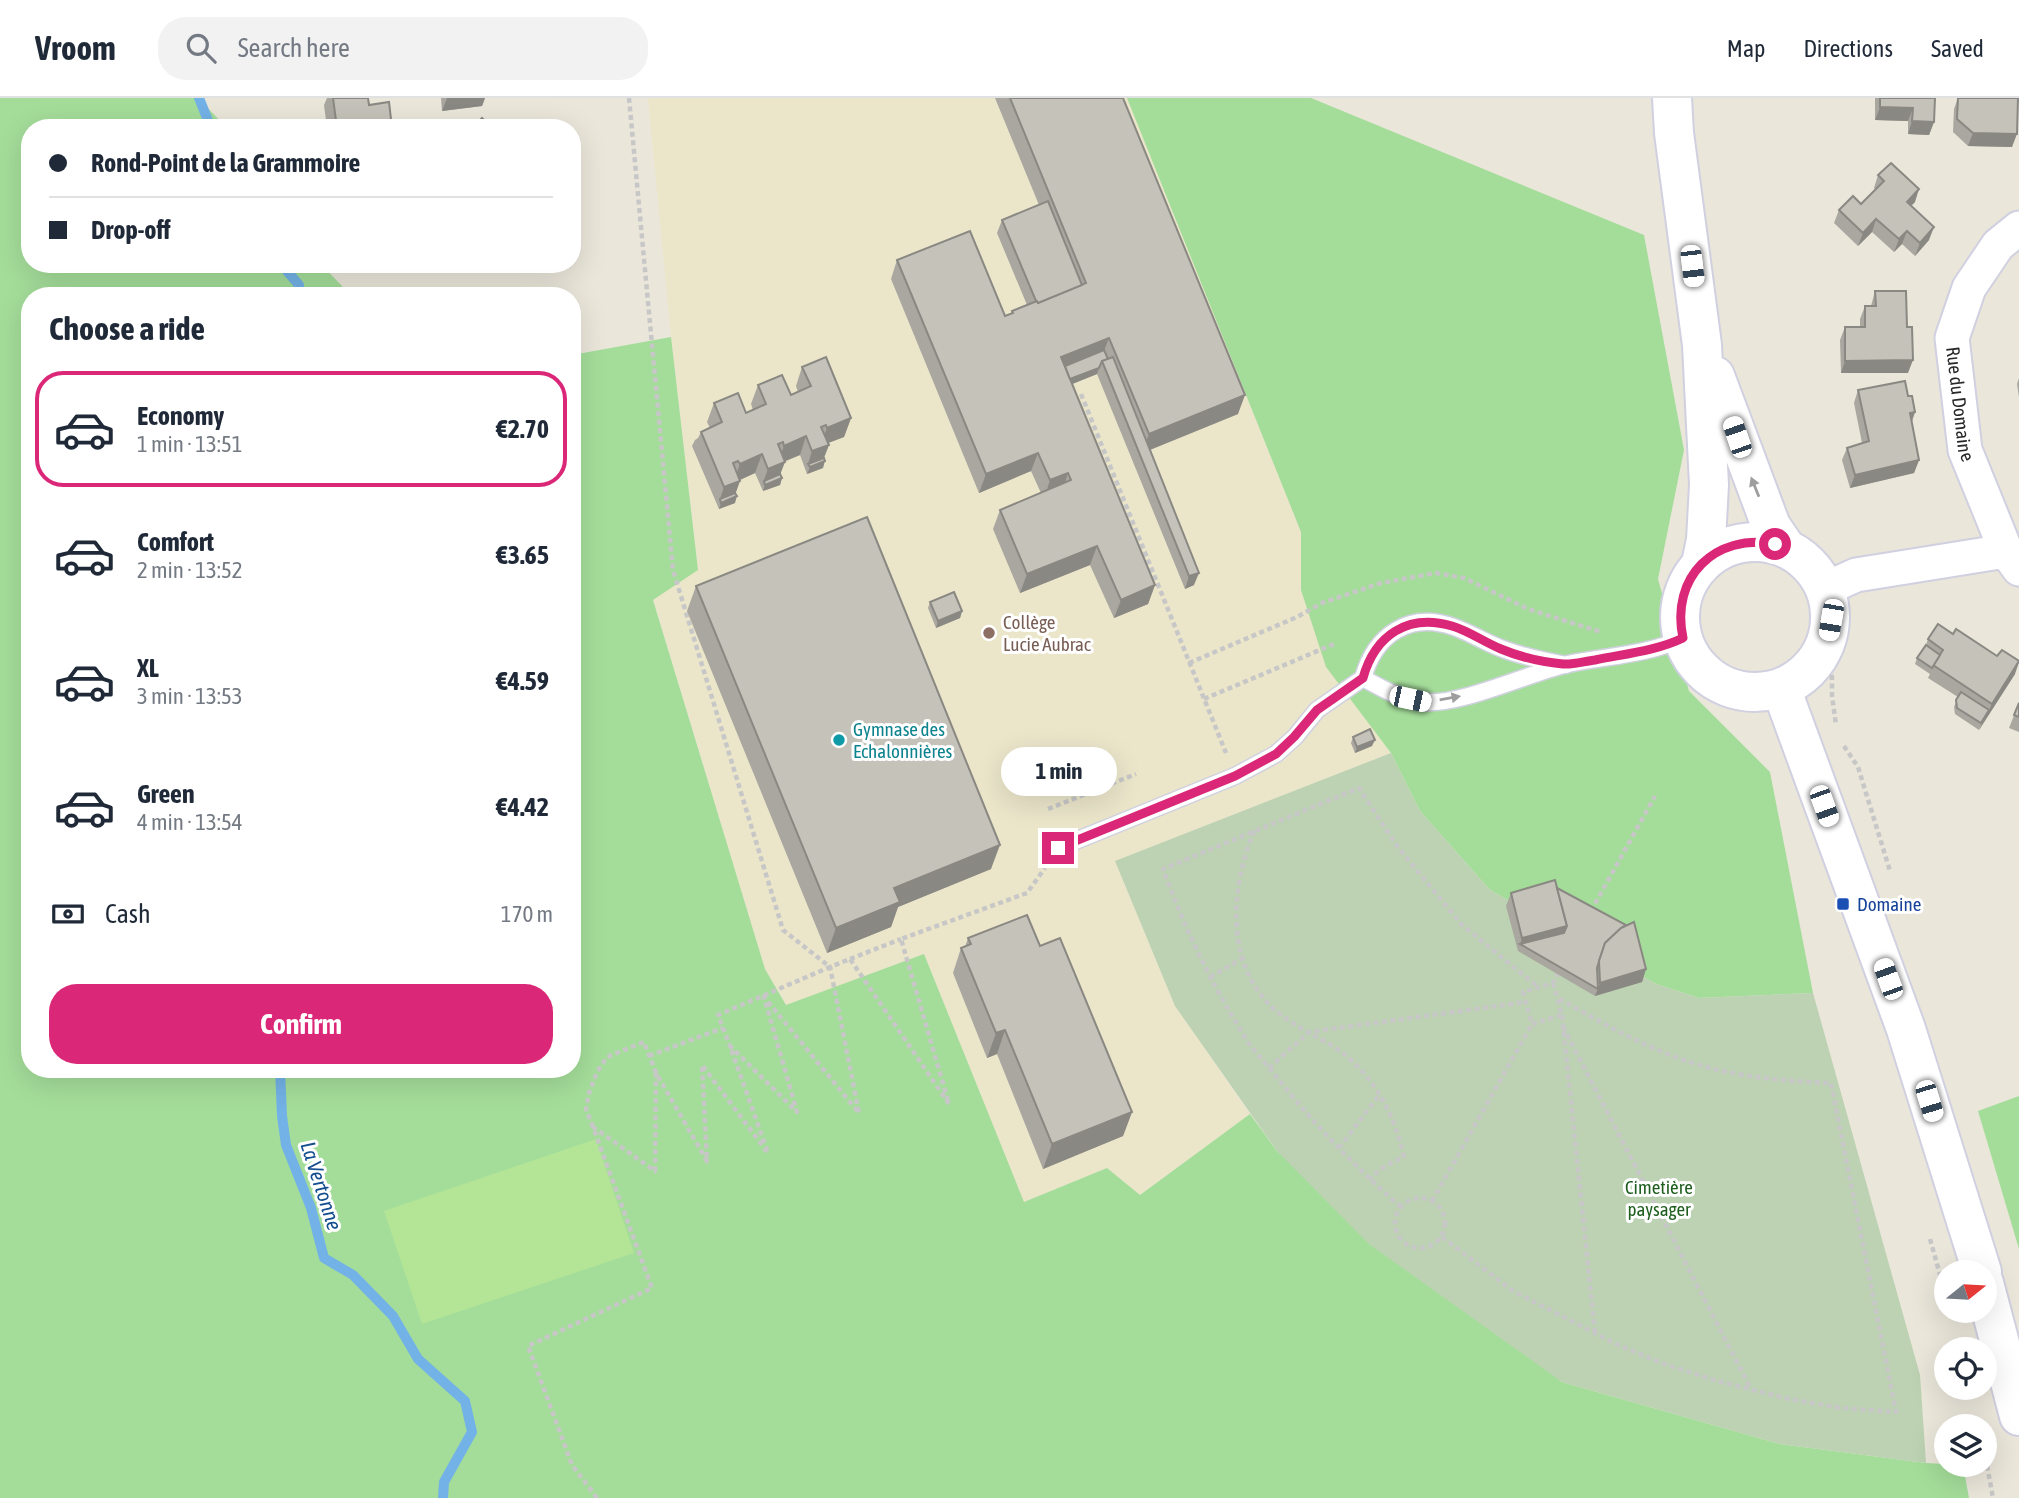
<!DOCTYPE html>
<meta charset="utf-8">
<style>
:root{--surface:#fff;--page:#f2f2f3;--text:#1f2937;--muted:#747a83;--line:#e0e1e3;--accent:#db2777}
body{margin:0;font-family:"Asap Condensed",sans-serif;background:var(--page);color:var(--text);height:100vh;display:flex;flex-direction:column;font-size:26px;white-space:nowrap}
*{box-sizing:border-box;margin:0}
p{font-size:23px;color:var(--muted)}
.icon{flex:none;width:38px;height:38px;fill:none;stroke:currentColor;stroke-width:2;stroke-linecap:round;stroke-linejoin:round}
.map{position:relative;flex:1;overflow:hidden}
.drawer{position:absolute;left:21px;top:189px;width:560px;height:791px;display:flex;flex-direction:column;background:var(--surface);border-radius:28px;box-shadow:0 7px 28px #0002}
.drawer>*{flex:none}
.top-card{position:absolute;left:21px;top:21px;width:560px;height:154px;border-radius:28px;box-shadow:0 7px 28px #0002;display:grid;align-content:center;height:154px;padding:0 28px;background:var(--surface)}
.needle{width:46px;rotate:72deg}
.controls{position:absolute;left:1934px;top:1162px;display:grid;gap:14px}
.controls a{display:grid;place-items:center;width:63px;height:63px;border-radius:50%;background:var(--surface);box-shadow:0 7px 28px #0002;font-size:35px}
.end{position:absolute;width:32px;height:32px;margin:-16px;border:9px solid #db2777;background:#fff;box-shadow:0 0 0 4px #fff}
.from{border-radius:50%}
.bubble{position:absolute;height:49px;border-radius:24px;background:var(--surface);box-shadow:0 7px 28px #0002;font-size:23px;font-weight:700;line-height:49px;text-align:center}
.car{position:absolute;width:21px;height:42px;margin:-21px -10px;border-radius:9px;box-shadow:0 0 5px 2px #0007;background:linear-gradient(#fff 24%,#345 0 40%,#fff 0 76%,#345 0 86%,#fff 0)}
.top-card b{display:flex;align-items:center;gap:24px;height:66px;font-size:26px}
.top-card b+b{border-top:2px solid var(--line)}
.top-card i{width:18px;height:18px;background:var(--text)}
ul{padding:0;list-style:none}
li{display:flex;align-items:center;gap:21px;height:116px;margin:0 14px 10px;padding:0 14px;border:4px solid transparent;border-radius:28px}
li div{flex:1}
li b{display:block;font-size:26px}
li em{font-style:normal;font-weight:700}
li.active{border-color:var(--accent)}
li>.icon{width:63px;height:63px;stroke-width:1.5}
h2{padding:0 28px;font-size:32px;line-height:84px}
.pay{display:flex;align-items:center;gap:18px;height:77px;padding:0 28px;font-size:26px}
.pay p{margin-inline-start:auto}
.primary-button{display:flex;gap:14px;margin-top:auto;padding:14px 28px}
.primary-button a{flex:1;height:80px;border-radius:28px;background:var(--accent);color:#fff;font-size:28px;font-weight:700;line-height:80px;text-align:center}
header{display:flex;align-items:center;gap:42px;box-sizing:border-box;height:98px;padding:0 35px;background:var(--surface);border-bottom:2px solid var(--line)}
header strong{font-size:33px}
nav{display:flex;gap:38px;margin-inline-start:auto;font-size:24px}
.search{width:490px;height:63px;background:var(--page);display:flex;align-items:center;gap:18px;box-sizing:border-box;padding:0 24px;border-radius:28px;color:var(--muted);font-size:26px}
.map>svg:first-child{display:block}
.education{fill:#ebe6ca}
.green{fill:#a4dd9a}
.cemetery{fill:#bcd2b2}
.pitch{fill:#b4e496}
.lines{fill:none;stroke-linecap:round;stroke-linejoin:round}
.stream{stroke:#73b2e6;stroke-width:10}
.lane-casing{stroke:#d0d0e0;stroke-width:19}
.street-casing{stroke:#d0d0e0;stroke-width:37}
.secondary-casing{stroke:#d0d0e0;stroke-width:42}
.path{stroke:#c7c7c7;stroke-width:4.5;stroke-dasharray:5 3.5;stroke-linecap:butt}
.lane{stroke:#fff;stroke-width:16}
.street{stroke:#fff;stroke-width:33}
.secondary{stroke:#fff;stroke-width:38}
.wall{fill:#a9a7a0}
.shaded-wall{fill:#8a8882}
.building{fill:#c5c2ba;stroke:#8a8882;stroke-width:2}
.oneway{fill:#9e9e9e}
.route{stroke:#db2777;stroke-width:9}
.education-dot{fill:#8d6e63;stroke:#fff;stroke-width:2.5}
.culture-dot{fill:#0f9aa8;stroke:#fff;stroke-width:2.5}
.transit-dot{fill:#1a4fb4;stroke:#fff;stroke-width:2.5}
.labels{text-anchor:middle;stroke-width:6;stroke-linejoin:round;paint-order:stroke}
.street-label{font-size:19px;fill:#282828;stroke:#fff}
.education-label{font-size:19px;fill:#785e54;stroke:#fff;text-anchor:start}
.culture-label{font-size:19px;fill:#0d838f;stroke:#fff;text-anchor:start}
.transit-label{font-size:19px;fill:#164399;stroke:#fff;text-anchor:start}
.park-label{font-size:19px;fill:#1f5f1e;stroke:#fff}
.water-label{font-size:21px;font-style:italic;fill:#154e8f;stroke:#fff}
</style>
<header>
<strong>Vroom</strong>
<div class="search"><svg class="icon" aria-label="search" viewBox="0 0 24 24"><circle cx="10" cy="10" r="6"/><path d="M15 15l6 6"/></svg>Search here</div>
<nav><a>Map</a><a>Directions</a><a>Saved</a></nav>
</header>
<div class="map">
<svg width="2019" height="1400" viewBox="0 0 2019 1400">
<rect width="100%" height="100%" fill="#eae6da"/>
<path class="education" d="M648 0H1127L1301 434 1326 569 1391 655 1115 763 1175 908 1250 1016 1140 1097 1107 1070 1024 1104 924 856 787 907 765 871 653 501 698 472 671 239Z"/>
<g class="green">
<path d="M0 0H198L227 30H30V166H321L342 188 341 198H30V971H572V442L574 441 572 257 671 239 698 472 653 502 765 871 786 907 924 856 1024 1104 1107 1070 1140 1097 1250 1016 1277 1053 1562 1284 1780 1346 1926 1365 1963 1367 1969 1400H0Z"/>
<path d="M1127 0H1311L1644 137 1684 352 1658 481 1689 593 1770 674 1813 895 1699 900 1656 886 1490 792 1420 713 1391 655 1326 569 1301 492V434Z"/>
<path d="M2019 998V1151L1978 1013Z"/>
</g>
<path class="cemetery" d="M1391 655 1420 713 1490 792 1656 886 1699 900 1813 895 1920 1277 1926 1365 1780 1346 1562 1284 1369 1146 1277 1053 1175 908 1115 763Z"/>
<path class="pitch" d="M596 1041 634 1155 422 1226 384 1113Z"/>
<g class="lines">
<g class="stream">
<path d="M199 0 211 30"/>
<path d="M281 166 299 187V198"/>
<path d="M280 971 282 1018 286 1047 311 1110 324 1160 353 1177 393 1218 418 1261 465 1303 472 1334 444 1384 443 1400"/>
</g>
<g class="lane-casing">
<g id="lane">
<path d="M1363 580C1383 591 1400 601 1423 604 1460 608 1529 575 1568 566 1606 558 1648 557 1683 540"/>
<path d="M1058 750 1235 678 1276 656 1295 639 1317 612 1363 580C1375 537 1409 513 1454 529 1471 535 1486 545 1503 551 1524 559 1545 563 1566 567"/>
</g>
</g>
<g class="street-casing">
<g id="street">
<path id="s1" d="M2019 130 1998 147 1969 190 1952 240 1965 352 2006 453 2019 471"/>
<path d="M1825 491 1856 477 2006 453"/>
</g>
</g>
<g class="secondary-casing">
<g id="secondary">
<path d="M1672 0 1674 35 1702 247 1709 387 1706 442 1701 466"/>
<path d="M1715 278 1771 428 1786 450"/>
<circle cx="1755" cy="519" r="75"/>
<path d="M1781 590 1906 931 1982 1174"/>
<path d="M1984 1185 2019 1318"/>
</g>
</g>
<g class="path">
<path d="M629 0 673 472 783 832 830 869 718 917 730 948"/>
<path d="M1081 296 1226 655"/>
<path d="M1823 553 1832 579V598L1836 627"/>
<path d="M1189 565 1297 519 1322 505 1381 485 1436 475 1464 480 1528 511 1601 534"/>
<path d="M1739 593 1745 605"/>
<path d="M1204 601 1334 546"/>
<path d="M1844 648 1858 669 1890 773"/>
<path d="M1048 711 1136 676"/>
<path d="M1254 733C1228 796 1224 879 1288 922 1308 936 1333 945 1351 962 1381 990 1395 1021 1404 1059 1390 1065 1379 1070 1370 1082"/>
<path d="M1591 813 1655 698"/>
<path d="M850 861 901 841"/>
<path d="M1210 879 1243 860"/>
<path d="M1553 885 1562 917 1532 926 1523 894 1553 885 1559 873"/>
<path d="M1562 917 1595 1235"/>
<path d="M1563 929 1751 1291"/>
<path d="M649 958 723 930"/>
<path d="M1269 970 1309 934 1526 904"/>
<path d="M593 1029 586 1011 589 995 597 974 607 959 644 944 656 975"/>
<path d="M1339 1050 1380 996"/>
<circle cx="1420" cy="1125" r="25"/>
<path d="M1432 1103 1532 926"/>
<path d="M1401 1109C1355 1069 1313 1025 1275 977 1266 966 1256 955 1248 944 1213 889 1185 832 1163 771L1359 690 1397 748 1461 826 1538 889"/>
<path d="M1442 1139 1513 1193 1616 1246 1664 1266 1714 1282 1789 1301 1841 1310 1896 1314 1831 985C1778 983 1724 978 1673 958 1633 943 1595 921 1558 900"/>
<path d="M1930 1141 1946 1198"/>
<path d="M1984 1351 1993 1400"/>
<path d="M597 1400 572 1367 528 1248 652 1190 593 1029 655 1073 656 975 707 1063 702 967 768 1055 730 948 797 1014 764 899 859 1015 830 869 850 861 949 1006 901 841 1027 795 1045 770"/>
</g>
<use href="#lane" class="lane"/>
<use href="#street" class="street"/>
<use href="#secondary" class="secondary"/>
</g>
<g class="wall">
<path d="M327 0H368L369 7 392 30H327L324 7Z"/>
<path d="M441 0H485L482 8 442 13Z"/>
<path d="M995 0H1123L1238 316 1150 352 1194 487 1185 491 1097 276 1072 286 1155 487 1148 506 1114 520 1090 467 1020 495 993 431 1000 412 1041 395 1031 373 979 395 891 181 897 162 1005 218 1011 216 1012 213 1027 207 997 135 1002 122 1039 107Z"/>
<path d="M1875 0H1935L1934 24 1929 37 1908 36V23L1875 22Z"/>
<path d="M1958 0H2019V2H2018L2012 49 1968 48 1953 34 1954 11Z"/>
<path d="M1878 77 1915 104 1911 108 1929 142 1915 158 1902 146 1894 154 1872 134 1858 148 1834 125 1839 112 1861 106 1876 92 1874 90Z"/>
<path d="M1875 193 1908 275H1841L1840 242 1845 229H1860V221L1865 208H1871Z"/>
<path d="M802 269 851 320 844 339 828 345 829 347 824 360 823 370 807 376 800 357 784 364 780 376 782 380 780 387 763 393 755 375 740 382 735 395V405L719 411 692 348 695 342 698 340 701 334 710 330 707 324 714 305 746 315 753 312 751 306 758 287 791 297 798 294 796 288Z"/>
<path d="M2019 280V299L2017 286Z"/>
<path d="M1858 292 1908 298 1915 314 1912 324 1919 362 1914 375 1850 390 1842 362 1847 350 1862 345 1854 305Z"/>
<path d="M696 488 991 771 898 809 891 829 827 855 687 513Z"/>
<path d="M930 504 962 513 960 520 936 530 928 510Z"/>
<path d="M1928 541 2015 576 1979 632 1955 616 1954 609 1958 599 1928 580 1930 576 1915 566 1917 560 1926 547Z"/>
<path d="M2019 605V634L2009 630Z"/>
<path d="M1353 639 1372 648 1355 655 1351 645Z"/>
<path d="M1557 790 1646 871 1642 884 1595 898 1518 853 1506 808 1511 795Z"/>
<path d="M968 840 1040 848 1132 1014 1123 1038 1043 1071 997 956 987 960 953 875 961 850 965 849Z"/>
</g>
<g class="shaded-wall">
<path d="M447 0H485L482 8 442 13Z"/>
<path d="M1880 9 1913 10 1908 23 1875 22Z"/>
<path d="M1912 23 1934 24 1929 37 1908 36Z"/>
<path d="M1973 35 2017 36 2012 49 1968 48Z"/>
<path d="M1919 91 1915 104 1902 117 1907 104Z"/>
<path d="M1876 121 1872 134 1858 148 1863 135Z"/>
<path d="M1934 129 1929 142 1915 158 1920 145Z"/>
<path d="M1907 133 1902 146 1894 154 1899 141Z"/>
<path d="M1109 240 1102 258 1058 276 1061 259Z"/>
<path d="M1913 262 1908 275H1841L1845 263Z"/>
<path d="M1099 270 1097 276 1060 291 1062 285Z"/>
<path d="M1245 297 1238 316 1142 355 1149 336Z"/>
<path d="M1915 314 1910 327V315Z"/>
<path d="M851 320 844 339 820 348 827 330Z"/>
<path d="M806 338 800 357 777 366 784 348Z"/>
<path d="M829 347 822 364 825 363 823 370 807 376 810 369 808 366 812 353Z"/>
<path d="M1038 355 1031 373 979 395 986 376Z"/>
<path d="M762 356 755 375 733 385 740 366Z"/>
<path d="M1919 362 1914 375 1850 390 1855 377Z"/>
<path d="M785 364 778 382 782 380 780 387 763 393 765 387 764 383 761 390 768 371Z"/>
<path d="M1068 375 1062 394 1044 401 1050 382Z"/>
<path d="M740 383 734 400 737 398 735 405 719 411 721 405 720 401 724 389Z"/>
<path d="M1097 448 1090 467 1020 495 1027 476Z"/>
<path d="M1199 475 1194 487 1185 491 1189 478Z"/>
<path d="M1155 487 1148 506 1114 520 1121 502Z"/>
<path d="M962 513 960 520 936 530 938 523Z"/>
<path d="M2019 564 2015 576 1979 632 1992 606Z"/>
<path d="M1375 642 1372 648 1355 655 1357 649Z"/>
<path d="M1000 747 991 771 898 809 891 829 827 855 836 830 894 790Z"/>
<path d="M1567 828 1562 841 1520 846 1522 840Z"/>
<path d="M1646 871 1642 884 1595 898 1600 885Z"/>
<path d="M1005 932 997 956 987 960 996 935Z"/>
<path d="M1132 1014 1123 1038 1043 1071 1052 1046Z"/>
</g>
<g class="building">
<path d="M333 0H368L369 7 389 4 392 30H337Z"/>
<path d="M1010 0H1123L1245 297 1149 336 1109 240 1061 259 1155 487 1121 502 1097 448 1027 476 1000 412 1071 382 1068 375 1050 382 1038 355 986 376 897 162 970 133 1005 218 1013 215 1012 213 1037 203 1038 205 1086 185Z"/>
<path d="M1880 0H1935L1934 24 1912 23 1913 10 1880 9Z"/>
<path d="M1958 0H2018L2017 36 1973 35 1957 21Z"/>
<path d="M482 20 493 30H473Z"/>
<path d="M1891 65 1919 91 1907 104 1934 129 1920 145 1907 133 1899 141 1876 121 1863 135 1839 112 1853 98 1861 106 1884 83 1878 77Z"/>
<path d="M1048 103 1082 187 1038 205 1037 203H1036L1002 122Z"/>
<path d="M1875 193H1906L1907 229H1912L1913 262 1845 263V229H1865V208H1876Z"/>
<path d="M1104 252 1108 261 1102 263 1099 270 1070 281 1065 268Z"/>
<path d="M826 259 851 320 827 330 826 327 821 329 829 347 812 353 806 338 784 348 783 344 778 346 785 364 768 371 762 356 740 366 738 363 733 365 740 383 724 389 701 334 722 324 714 305 738 295 746 315 766 306 758 287 782 277 791 297 811 288 802 269Z"/>
<path d="M1113 259 1199 475 1189 478 1102 263Z"/>
<path d="M1905 283 1908 298H1912L1915 314 1910 315 1919 362 1855 377 1847 350 1869 343 1858 292Z"/>
<path d="M824 360 825 363 810 369 808 366Z"/>
<path d="M780 376 782 380 765 387 764 383Z"/>
<path d="M735 395 737 398 721 405 720 401Z"/>
<path d="M867 419 1000 747 894 790 900 804 836 830 696 488Z"/>
<path d="M954 494 962 513 938 523 930 504Z"/>
<path d="M1938 526 1953 536 1956 531 1997 558 2002 552 2019 563 1992 606 1933 567 1943 552 1928 541Z"/>
<path d="M1926 547 1940 557 1932 570 1917 560Z"/>
<path d="M1961 594 1989 612 1981 625 1957 610 1956 602Z"/>
<path d="M2019 605V619L2014 617Z"/>
<path d="M1370 631 1375 642 1357 649 1353 639Z"/>
<path d="M1555 782 1567 828 1522 840 1511 795Z"/>
<path d="M1557 790 1626 827 1621 830 1605 845 1597 870 1598 891 1520 846 1564 835 1567 828Z"/>
<path d="M1027 817 1040 848 1060 840 1132 1014 1052 1046 1005 932 996 935 961 850 971 846 968 840Z"/>
<path d="M1634 824 1646 871 1600 885 1599 863 1605 845 1621 830Z"/>
</g>
<defs><path id="oneway-solid" d="M-6-.8H1V-3.2L6.5 0L1 3.2V.8H-6Z" transform="scale(1.75)"/></defs>
<g class="oneway">
<use href="#oneway-solid" transform="translate(1755 389) rotate(-112)"/>
<use href="#oneway-solid" transform="translate(1450 600) rotate(-10)"/>
</g>
<g class="lines">
<path class="route" d="M1058 750 1235 678 1276 656 1294 639 1317 612 1363 580C1375 537 1408 515 1452 528 1469 533 1484 544 1501 551 1520 559 1542 564 1563 566 1573 567 1585 563 1595 562 1624 556 1656 553 1683 540 1670 479 1715 435 1775 446"/>
</g>
<circle class="education-dot" cx="989" cy="535" r="7"/>
<circle class="culture-dot" cx="839" cy="642" r="7"/>
<rect class="transit-dot" x="1836" y="799" width="14" height="14" rx="3.5"/>
<g class="labels">
<g class="street-label">
<text dy="7" stroke="none"><textPath href="#s1" startOffset="198">Rue du Domaine</textPath></text>
</g>
<g class="education-label">
<text x="1003" y="531">Collège<tspan x="1003" dy="22">Lucie Aubrac</tspan></text>
</g>
<g class="culture-label">
<text x="853" y="638">Gymnase des<tspan x="853" dy="22">Echalonnières</tspan></text>
</g>
<g class="transit-label">
<text x="1857" y="813">Domaine</text>
</g>
<g class="park-label">
<text x="1659" y="1096">Cimetière<tspan x="1659" dy="22">paysager</tspan></text>
</g>
<g class="water-label">
<text transform="translate(321 1088) rotate(72)" y="7">La Vertonne</text>
</g>
</g>
</svg>
<div class="controls">
<a><svg class="needle" viewBox="-14 -14 28 28"><path d="M0-13l5 13h-10z" fill="#e53935"/><path d="M0 13l5-13h-10z" fill="#747a83"/></svg></a>
<a><svg class="icon" aria-label="locate" viewBox="0 0 24 24"><circle cx="12" cy="12" r="6"/><path d="M12 2v4M12 18v4M2 12h4M18 12h4"/></svg></a>
<a><svg class="icon" aria-label="layers" viewBox="0 0 24 24"><path d="M12 4l9 5-9 5-9-5zM3 14l9 5 9-5"/></svg></a>
</div>
<i class="end from" style="left:1775px;top:446px"></i>
<i class="end" style="left:1058px;top:750px"></i>
<div class="bubble" style="left:1001px;top:649px;width:116px">1 min</div>
<i class="car" style="left:1692px;top:168px;rotate:173deg"></i>
<i class="car" style="left:1737px;top:339px;rotate:341deg"></i>
<i class="car" style="left:1831px;top:522px;rotate:190deg"></i>
<i class="car" style="left:1410px;top:601px;rotate:102deg"></i>
<i class="car" style="left:1824px;top:708px;rotate:160deg"></i>
<i class="car" style="left:1888px;top:881px;rotate:340deg"></i>
<i class="car" style="left:1929px;top:1003px;rotate:163deg"></i>
<div class="top-card">
<b><i class="from"></i>Rond-Point de la Grammoire</b>
<b><i></i>Drop-off</b>
</div>
<section class="drawer">
<h2>Choose a ride</h2>
<ul>
<li class="active"><svg class="icon" aria-label="car" viewBox="0 0 24 24"><path d="M5 17H2v-5l4-1 3-4h7l3 4 3 1v5h-3M9 17h6M6 11h13"/><circle cx="7" cy="17" r="2"/><circle cx="17" cy="17" r="2"/></svg><div><b>Economy</b><p>1 min · 13:51</p></div><em>€2.70</em></li>
<li><svg class="icon" aria-label="car" viewBox="0 0 24 24"><path d="M5 17H2v-5l4-1 3-4h7l3 4 3 1v5h-3M9 17h6M6 11h13"/><circle cx="7" cy="17" r="2"/><circle cx="17" cy="17" r="2"/></svg><div><b>Comfort</b><p>2 min · 13:52</p></div><em>€3.65</em></li>
<li><svg class="icon" aria-label="car" viewBox="0 0 24 24"><path d="M5 17H2v-5l4-1 3-4h7l3 4 3 1v5h-3M9 17h6M6 11h13"/><circle cx="7" cy="17" r="2"/><circle cx="17" cy="17" r="2"/></svg><div><b>XL</b><p>3 min · 13:53</p></div><em>€4.59</em></li>
<li><svg class="icon" aria-label="car" viewBox="0 0 24 24"><path d="M5 17H2v-5l4-1 3-4h7l3 4 3 1v5h-3M9 17h6M6 11h13"/><circle cx="7" cy="17" r="2"/><circle cx="17" cy="17" r="2"/></svg><div><b>Green</b><p>4 min · 13:54</p></div><em>€4.42</em></li>
</ul>
<div class="pay"><svg class="icon" aria-label="cash" viewBox="0 0 24 24"><path d="M3 7h18v10H3z"/><circle cx="12" cy="12" r="2"/></svg>Cash<p>170 m</p></div>
<div class="primary-button"><a>Confirm</a></div>
</section>
</div>
